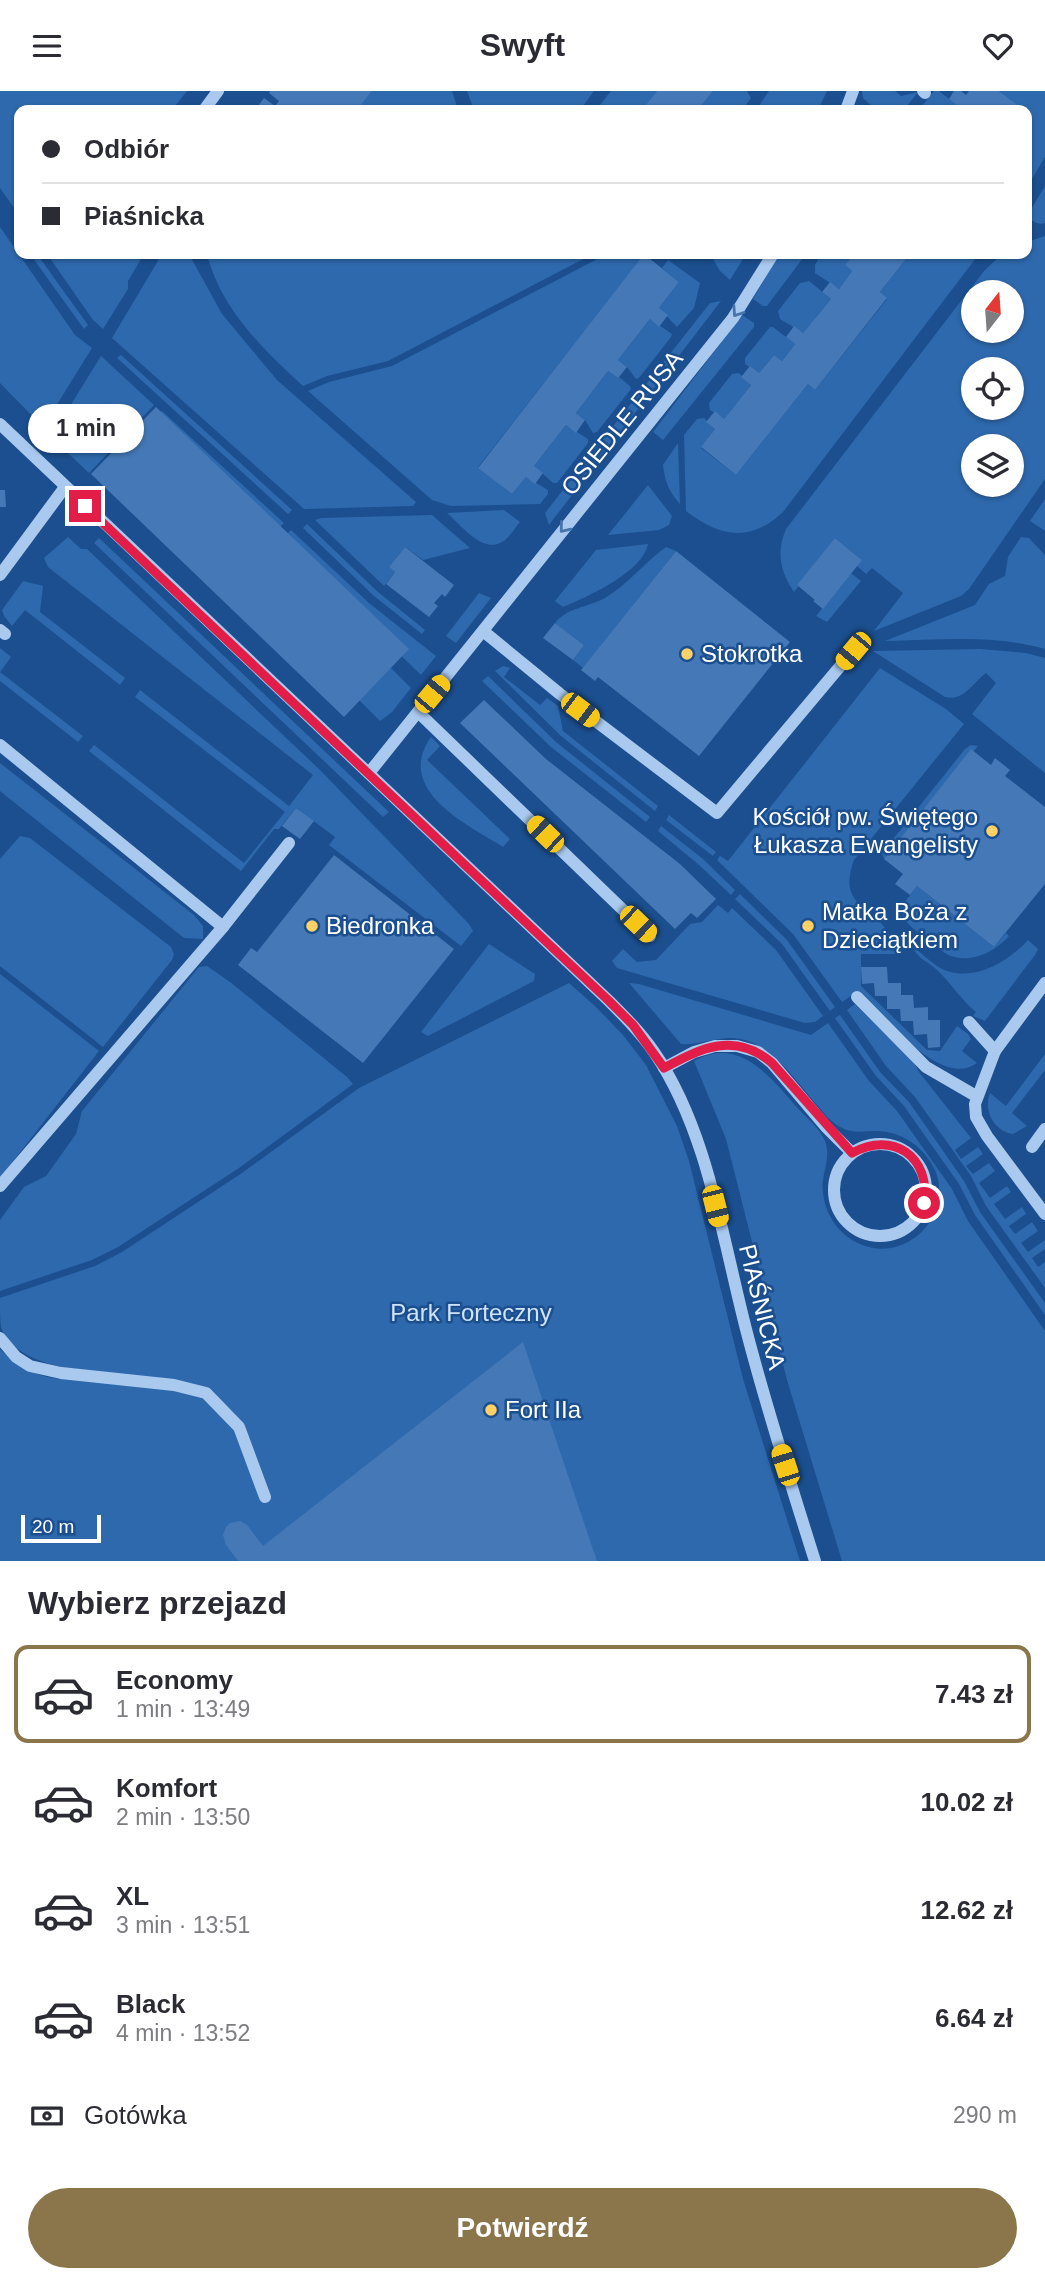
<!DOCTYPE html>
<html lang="pl">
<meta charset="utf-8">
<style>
:root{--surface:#fff;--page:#f7f7f7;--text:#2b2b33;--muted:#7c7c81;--line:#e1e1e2;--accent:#8a764a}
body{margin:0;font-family:Helvetica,sans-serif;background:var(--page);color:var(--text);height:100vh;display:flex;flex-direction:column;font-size:26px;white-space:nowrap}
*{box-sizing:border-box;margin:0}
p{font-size:23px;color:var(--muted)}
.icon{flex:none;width:38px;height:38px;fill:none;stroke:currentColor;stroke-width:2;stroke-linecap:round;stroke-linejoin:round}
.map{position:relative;height:1470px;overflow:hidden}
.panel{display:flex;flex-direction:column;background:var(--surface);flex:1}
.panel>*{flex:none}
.top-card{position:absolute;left:14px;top:14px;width:1018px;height:154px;border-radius:14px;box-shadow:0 2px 5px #0004;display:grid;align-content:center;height:154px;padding:0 28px;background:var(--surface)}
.needle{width:46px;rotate:17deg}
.controls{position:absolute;left:961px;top:189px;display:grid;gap:14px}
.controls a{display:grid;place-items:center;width:63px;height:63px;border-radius:50%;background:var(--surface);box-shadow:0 2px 5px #0004;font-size:35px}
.scale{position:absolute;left:21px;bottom:18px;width:80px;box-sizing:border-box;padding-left:7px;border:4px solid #fff;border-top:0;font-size:19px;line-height:24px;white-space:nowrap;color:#fff;-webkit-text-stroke:5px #1b4f8f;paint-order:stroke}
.end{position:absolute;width:32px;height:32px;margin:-16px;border:9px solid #e11d48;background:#fff;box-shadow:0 0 0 4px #fff}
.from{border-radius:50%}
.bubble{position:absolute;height:49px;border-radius:24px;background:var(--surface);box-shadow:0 2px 5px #0004;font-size:23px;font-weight:700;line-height:49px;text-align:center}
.car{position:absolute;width:21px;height:42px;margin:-21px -10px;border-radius:9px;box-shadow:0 0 5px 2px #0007;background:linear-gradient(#f5c518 24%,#345 0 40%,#f5c518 0 76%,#345 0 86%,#f5c518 0)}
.top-card b{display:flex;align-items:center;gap:24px;height:66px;font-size:26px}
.top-card b+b{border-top:2px solid var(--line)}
.top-card i{width:18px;height:18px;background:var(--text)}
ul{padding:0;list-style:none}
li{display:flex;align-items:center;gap:21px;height:98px;margin:0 14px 10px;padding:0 14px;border:4px solid transparent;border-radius:14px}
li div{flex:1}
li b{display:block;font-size:26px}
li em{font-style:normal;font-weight:700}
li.selected{border-color:var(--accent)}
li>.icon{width:63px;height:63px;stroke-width:1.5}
h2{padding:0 28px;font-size:32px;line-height:84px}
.pay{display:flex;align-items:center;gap:18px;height:77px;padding:0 28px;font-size:26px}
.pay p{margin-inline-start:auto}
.cta{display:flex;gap:14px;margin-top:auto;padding:14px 28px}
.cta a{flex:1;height:80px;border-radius:42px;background:var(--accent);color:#fff;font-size:28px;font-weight:700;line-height:80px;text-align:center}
header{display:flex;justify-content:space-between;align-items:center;height:91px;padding:0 28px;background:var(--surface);font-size:32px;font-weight:700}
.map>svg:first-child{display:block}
.green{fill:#2e69ad;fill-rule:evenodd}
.building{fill:#4478b7}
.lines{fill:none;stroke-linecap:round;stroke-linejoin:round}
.minor{stroke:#a9c9ee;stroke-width:12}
.oneway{stroke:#4674ac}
.route{stroke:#e11d48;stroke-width:9}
.poi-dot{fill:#ffd166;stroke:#1b4f8f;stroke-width:2.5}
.labels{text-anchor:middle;stroke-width:5;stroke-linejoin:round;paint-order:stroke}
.street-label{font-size:24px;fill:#fff;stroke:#1b4f8f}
.poi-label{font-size:24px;fill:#fff;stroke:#1b4f8f;text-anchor:start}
.park-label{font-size:24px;fill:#cfe3fa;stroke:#1b4f8f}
</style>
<header><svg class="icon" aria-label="menu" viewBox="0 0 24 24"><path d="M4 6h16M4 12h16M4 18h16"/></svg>Swyft<svg class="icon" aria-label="heart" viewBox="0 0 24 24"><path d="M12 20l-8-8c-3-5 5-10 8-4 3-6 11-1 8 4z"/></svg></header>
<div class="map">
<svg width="1045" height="1470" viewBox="0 0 1045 1470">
<rect width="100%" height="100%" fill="#1b4f8f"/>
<g class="green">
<path d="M0 0H187L172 19H19V124L0 97Z"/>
<path d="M372 0H452L458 19H357Z"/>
<path d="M467 0H594L580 19H474Z"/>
<path d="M611 0H657L643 19H596Z"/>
<path d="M713 0H747L751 7 742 19H698Z"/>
<path d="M769 0H827L818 19H756Z"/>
<path d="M862 0H895L901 5 918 1 904 19H876L863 7Z"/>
<path d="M934 0H939L958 15 954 19H919Z"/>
<path d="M999 0H1045V66L1027 96V19H1011L1015 13Z"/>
<path d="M1045 95V132C1038 134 1034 131 1029 127L1030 120Z"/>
<path d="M0 136 75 244 92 257 43 336 0 292Z"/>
<path d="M1045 145V388L969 498 961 505 874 540 903 502 872 477 866 483 857 475 861 468 835 447 794 501C780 480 776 461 786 438L984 180 1002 163H1027V151ZM973 201H1012V240H973ZM973 278H1012V317H973ZM973 355H1012V394H973Z"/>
<path d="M30 163H37L88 234 84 238Z"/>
<path d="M47 163H144L128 190V198L103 238 93 229Z"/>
<path d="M162 163H189L222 223 277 289 416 411 413 415 304 418 112 247Z"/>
<path d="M207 163H593L388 270 327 285 303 295C263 259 220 216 207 163Z"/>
<path d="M607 163H645L478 376 512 403 526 386 548 399V403L540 413 451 415 432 409 308 300 329 291 392 275Z"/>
<path d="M717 163H746L730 189 720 180 713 168Z"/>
<path d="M779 163H806L767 215H763L753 208Z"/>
<path d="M821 163H854L845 174 852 180 839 198 815 182V174Z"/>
<path d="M910 163H979L783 421C750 452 720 446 686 420L684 344 697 328 704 327 715 338 701 357 736 384 808 293 815 299 887 208 880 201Z"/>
<path d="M668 169 700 192 694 217 677 236 659 217 679 191 662 177Z"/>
<path d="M809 190 831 208 803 242 780 228 778 220 800 192Z"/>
<path d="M721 210 552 430 549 434 545 422 710 212Z"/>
<path d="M742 224 754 232V236L663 349 653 341Z"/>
<path d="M650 228 672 243 671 246 639 287 636 288 627 276 618 269Z"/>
<path d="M770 236H773L795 253 782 270 774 264 759 282 745 273V267Z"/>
<path d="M121 264 292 419 288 423 117 267Z"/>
<path d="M101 265 154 314 89 382 51 346Z"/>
<path d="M608 280 618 287 619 286 630 295 631 298 597 341 593 342 585 329 576 322Z"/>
<path d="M739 282 751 294 724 328 710 319 709 312 732 283Z"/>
<path d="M162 320 284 432 274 442 154 327Z"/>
<path d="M566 334 588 348V352L557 392H553L534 375Z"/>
<path d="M678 352 680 413C669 401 665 391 663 374Z"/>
<path d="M648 394 672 425 669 434 659 439 608 444Z"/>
<path d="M1045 408V440L1030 430Z"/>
<path d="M504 419 520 431C514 438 508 449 500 452 481 461 460 433 447 422Z"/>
<path d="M432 424 470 457 423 469 405 456 389 476 395 481 384 495 315 429 321 427Z"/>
<path d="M307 433 378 501 425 539 422 543 374 505 303 437Z"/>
<path d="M291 439 369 512 436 565 421 584 281 449Z"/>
<path d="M68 446 81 458H87L320 679 469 833 473 840 461 855 329 754 335 746 296 717 279 738H274L241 780 89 660 94 654 244 772 285 721 135 606 140 599 289 715 313 684 48 476 44 467Z"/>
<path d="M1021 446 1029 447 1045 464V558C993 543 938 549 885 550L975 514 989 493 1005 485 1008 466Z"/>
<path d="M99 447 389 721 383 726 94 452Z"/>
<path d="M648 453C643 481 587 506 563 516L555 510 596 459Z"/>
<path d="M666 456 676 460 583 577 573 569 584 554 555 532C566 517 589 516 605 507 628 493 644 472 666 456Z"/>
<path d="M851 482 861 490 827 531 816 525Z"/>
<path d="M23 490 43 495 40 521 125 587 120 594 25 519 12 535 4 525 2 519Z"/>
<path d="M479 502 491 507 456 552 446 545Z"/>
<path d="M0 557 11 566 0 581 83 645 78 651 0 590Z"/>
<path d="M980 558 1026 562 1045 567V682L972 623 996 592 986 582C973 592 963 611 945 606L873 560Z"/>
<path d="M389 575 411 597 392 621 380 630 358 608Z"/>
<path d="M503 575 510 577 504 586 540 614 547 607 558 615 563 640 658 715 655 720 561 645 495 580Z"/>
<path d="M880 577 946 618 964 633 854 769C841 805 857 811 881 832 888 839 893 852 898 861L897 863H861V895L927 959 940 960 957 935 968 943 971 948 962 960 977 972C941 999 881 923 858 900L842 911 793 843 717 769 720 765 728 770Z"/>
<path d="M488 585 556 651 650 726 646 731 551 656 482 590Z"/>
<path d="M431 646 440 655 427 669 510 748 503 756C466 733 394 699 431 646Z"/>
<path d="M971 654 978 655 974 660 971 659 884 768 882 762 965 658Z"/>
<path d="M0 672 194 824 203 835V848L184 847 0 700Z"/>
<path d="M669 724 716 761 713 765 666 729Z"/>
<path d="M661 735 703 768 735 799 731 804 698 773 658 740Z"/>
<path d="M20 745 30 747 171 856 174 863 172 869 103 956 0 875V768Z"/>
<path d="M917 795 994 856 1006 842 1009 845C994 862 967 875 945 862 937 857 930 851 923 845 911 836 903 831 901 816Z"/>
<path d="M740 803 787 849 835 916 830 920 782 853 735 808Z"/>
<path d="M718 814 728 822 732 817 776 859 823 925 815 931 805 932 617 877 612 870 623 858 637 871 656 869 690 833 702 831Z"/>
<path d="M1028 849 1038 858 1035 864 985 930 973 925 976 921C961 909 951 892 937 879 929 871 916 867 913 856 923 863 933 874 944 879 975 891 1008 871 1028 849Z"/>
<path d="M489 853 535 883 534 890 428 945 421 941Z"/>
<path d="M207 875 230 891 347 986 353 993 239 1077 118 1156 92 1169 0 1200V1129L24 1096 46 1085 76 1043 82 1020 199 876Z"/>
<path d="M0 883 99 960 0 1087Z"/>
<path d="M569 892 595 915 623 944 646 974 677 1035 689 1070 743 1288 800 1470H0V1258C19 1276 34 1285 60 1288L62 1276C39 1271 9 1260 1 1236 0 1228 0 1215 0 1207L95 1175 122 1161 242 1082 359 997Z"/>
<path d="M629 892 639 893 811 944 828 932 869 990 897 1020 952 1098 968 1130 1045 1240V1470H842L787 1289 726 1048 694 970C739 945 768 984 794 1013 804 1025 819 1036 825 1050 832 1068 820 1084 823 1102 828 1148 879 1175 917 1145 936 1130 945 1102 935 1079 924 1056 902 1040 876 1040 864 1040 852 1043 840 1036 831 1031 824 1022 817 1014 798 993 777 960 748 950 724 941 703 955 681 953Z"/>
<path d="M855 913 913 970 919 981 971 1047 955 1059 961 1068 978 1056 983 1063 966 1075 973 1083 989 1072 995 1080 979 1092 990 1107 1007 1095 1011 1101 994 1113 1005 1128 1022 1116 1026 1123 1009 1135 1015 1143 1032 1131 1038 1140 1021 1152 1028 1161 1045 1149V1158L1032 1167 1038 1176 1045 1171V1197L986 1115 971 1085 915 1006 886 975 847 919Z"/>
<path d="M840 924 880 981 909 1011 964 1090 980 1121 1045 1212V1224L975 1124 959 1093 904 1015 876 985 835 927Z"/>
<path d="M1045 963V979L1012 1022 1027 1035 1013 1043C994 1040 983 1020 990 1002L1006 1015Z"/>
</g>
<g class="building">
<path d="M270 0H372L357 19H255L264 7 275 15 279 10 269 2Z"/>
<path d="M657 0H713L698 19H642Z"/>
<path d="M954 0H961L966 4 969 0H999L1016 13 1011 19H954L958 15 949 8Z"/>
<path d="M644 163 679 191 659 217 668 224 659 236 650 228 618 269 627 276 619 286 618 287 608 280 576 322 585 329 576 342 566 334 534 375 543 382 535 393 526 386 512 403 478 377Z"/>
<path d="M854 163H910L880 201 887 207 815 299 808 293 736 384 701 356 715 338 706 331 715 320 724 328 751 294 741 286 750 275 759 282 774 264 782 270 795 253 786 246 794 235 803 242 831 208 822 201 830 191 839 198 852 180 845 174Z"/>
<path d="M156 316 409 558 344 626 91 383Z"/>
<path d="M0 399H5L6 416H0Z"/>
<path d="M835 447 862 469 823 518 813 510 815 509 797 494Z"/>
<path d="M405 456 454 494 445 506 442 503 434 512 438 515 429 526 386 493 395 481 389 476Z"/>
<path d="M676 460 790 551 699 665 598 586 595 590 581 579Z"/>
<path d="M555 532 584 554 573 569 543 547Z"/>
<path d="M484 609 546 668 680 773 716 808 697 827 691 822 675 838 460 632Z"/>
<path d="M971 658 991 674 995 667 1010 679 1005 685 1045 716V793L994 856 917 795 910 804 895 793 903 783 884 768Z"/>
<path d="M296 717 314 730 300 748 282 735Z"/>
<path d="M334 764 454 858 363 972 238 874 251 857 257 861Z"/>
<path d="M861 876H887L888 892H901V904H913L914 917 928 916V929H940V956L928 957 927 943 914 944 913 930H901L900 918H887V905H875L874 892 862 893Z"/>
<path d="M523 1251 597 1470H238L226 1454 223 1444 226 1436 230 1432 240 1430 247 1434 263 1455Z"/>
</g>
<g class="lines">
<g class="minor">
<path d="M923 0 925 2"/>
<path d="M204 19 218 0"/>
<path d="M846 19 853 0"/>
<path d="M0 333 609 910C625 926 641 942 654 961 708 1039 723 1151 747 1242 767 1319 791 1394 815 1470"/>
<path d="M0 484 65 396"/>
<path d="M0 539 5 543"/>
<path d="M483 540 560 603 717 722 853 560"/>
<path d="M418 621 650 845"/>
<path d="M0 654 223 836"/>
<path d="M369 682 733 227 773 163"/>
<path d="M1045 892 995 960 975 1013 976 1026 987 1045 1045 1123"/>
<path d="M857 906 926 976 976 1005"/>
<path d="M969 931 995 960"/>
<path d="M664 977 694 961 715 955H737L758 961 772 972 827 1037 852 1062"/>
<circle cx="880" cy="1099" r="46"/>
<path d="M1032 1056 1045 1038"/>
<path d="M0 1095 223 836 289 752"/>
<path d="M0 1247 16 1266 30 1275 61 1282 174 1294 206 1302 239 1336 265 1406"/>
</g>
</g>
<defs><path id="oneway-chevron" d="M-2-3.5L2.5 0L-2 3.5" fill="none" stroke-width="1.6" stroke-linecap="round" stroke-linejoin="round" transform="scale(1.75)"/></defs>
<g class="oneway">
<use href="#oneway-chevron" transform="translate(737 221) rotate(124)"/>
<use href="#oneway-chevron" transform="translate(564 437) rotate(129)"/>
</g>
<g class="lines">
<path class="route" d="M85 415 609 910 633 934 664 977C701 957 735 940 772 972L852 1062C893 1039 931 1066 924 1112"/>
</g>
<g class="poi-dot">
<circle cx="687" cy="563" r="7"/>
<circle cx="992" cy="740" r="7"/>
<circle cx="312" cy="835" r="7"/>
<circle cx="808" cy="835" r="7"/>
<circle cx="491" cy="1319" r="7"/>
</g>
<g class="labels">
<g class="street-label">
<text transform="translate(622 332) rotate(-51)" y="8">OSIEDLE RUSA</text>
<text transform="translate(762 1216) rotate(76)" y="8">PIAŚNICKA</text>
</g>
<g class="poi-label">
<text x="701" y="571">Stokrotka</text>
<text x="978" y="734" text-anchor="end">Kościół pw. Świętego<tspan x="978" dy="28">Łukasza Ewangelisty</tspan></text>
<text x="822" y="829">Matka Boża z<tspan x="822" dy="28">Dzieciątkiem</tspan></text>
<text x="326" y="843">Biedronka</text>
<text x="505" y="1327">Fort IIa</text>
</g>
<g class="park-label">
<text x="471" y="1230">Park Forteczny</text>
</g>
</g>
</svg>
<div class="controls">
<a><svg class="needle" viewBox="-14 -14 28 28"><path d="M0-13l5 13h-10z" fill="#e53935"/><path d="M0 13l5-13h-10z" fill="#7c7c81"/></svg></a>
<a><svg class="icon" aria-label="locate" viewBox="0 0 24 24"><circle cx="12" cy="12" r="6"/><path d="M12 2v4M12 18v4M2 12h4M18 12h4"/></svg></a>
<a><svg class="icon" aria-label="layers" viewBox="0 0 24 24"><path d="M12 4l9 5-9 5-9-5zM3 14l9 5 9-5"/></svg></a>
</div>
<div class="scale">20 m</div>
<i class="end from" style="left:924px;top:1112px"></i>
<i class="end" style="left:85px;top:415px"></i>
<div class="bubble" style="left:28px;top:313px;width:116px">1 min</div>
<i class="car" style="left:853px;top:560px;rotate:220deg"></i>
<i class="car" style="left:432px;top:603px;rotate:40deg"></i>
<i class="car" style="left:580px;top:619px;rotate:127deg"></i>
<i class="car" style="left:545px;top:743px;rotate:314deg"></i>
<i class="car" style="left:638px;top:833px;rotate:134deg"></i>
<i class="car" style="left:715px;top:1115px;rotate:166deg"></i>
<i class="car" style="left:785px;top:1374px;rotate:342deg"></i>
<div class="top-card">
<b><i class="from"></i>Odbiór</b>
<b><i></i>Piaśnicka</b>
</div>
</div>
<section class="panel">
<h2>Wybierz przejazd</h2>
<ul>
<li class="selected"><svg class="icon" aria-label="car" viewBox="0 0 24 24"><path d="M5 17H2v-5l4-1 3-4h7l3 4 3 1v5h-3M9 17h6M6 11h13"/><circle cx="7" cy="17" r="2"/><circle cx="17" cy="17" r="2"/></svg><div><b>Economy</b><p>1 min · 13:49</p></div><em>7.43 zł</em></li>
<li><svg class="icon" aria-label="car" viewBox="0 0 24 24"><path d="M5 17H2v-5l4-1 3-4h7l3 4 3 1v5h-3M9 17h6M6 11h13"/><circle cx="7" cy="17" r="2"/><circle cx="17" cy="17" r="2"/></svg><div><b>Komfort</b><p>2 min · 13:50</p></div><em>10.02 zł</em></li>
<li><svg class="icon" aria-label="car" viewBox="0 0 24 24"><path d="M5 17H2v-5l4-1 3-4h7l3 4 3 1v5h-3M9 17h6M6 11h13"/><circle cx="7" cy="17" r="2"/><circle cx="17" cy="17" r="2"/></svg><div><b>XL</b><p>3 min · 13:51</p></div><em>12.62 zł</em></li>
<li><svg class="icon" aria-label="car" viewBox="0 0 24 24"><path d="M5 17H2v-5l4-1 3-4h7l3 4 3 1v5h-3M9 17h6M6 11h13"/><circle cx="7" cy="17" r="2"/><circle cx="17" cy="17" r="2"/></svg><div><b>Black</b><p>4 min · 13:52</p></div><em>6.64 zł</em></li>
</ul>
<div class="pay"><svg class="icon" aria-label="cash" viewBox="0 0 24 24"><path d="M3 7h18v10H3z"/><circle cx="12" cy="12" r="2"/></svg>Gotówka<p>290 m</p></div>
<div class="cta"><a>Potwierdź</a></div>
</section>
